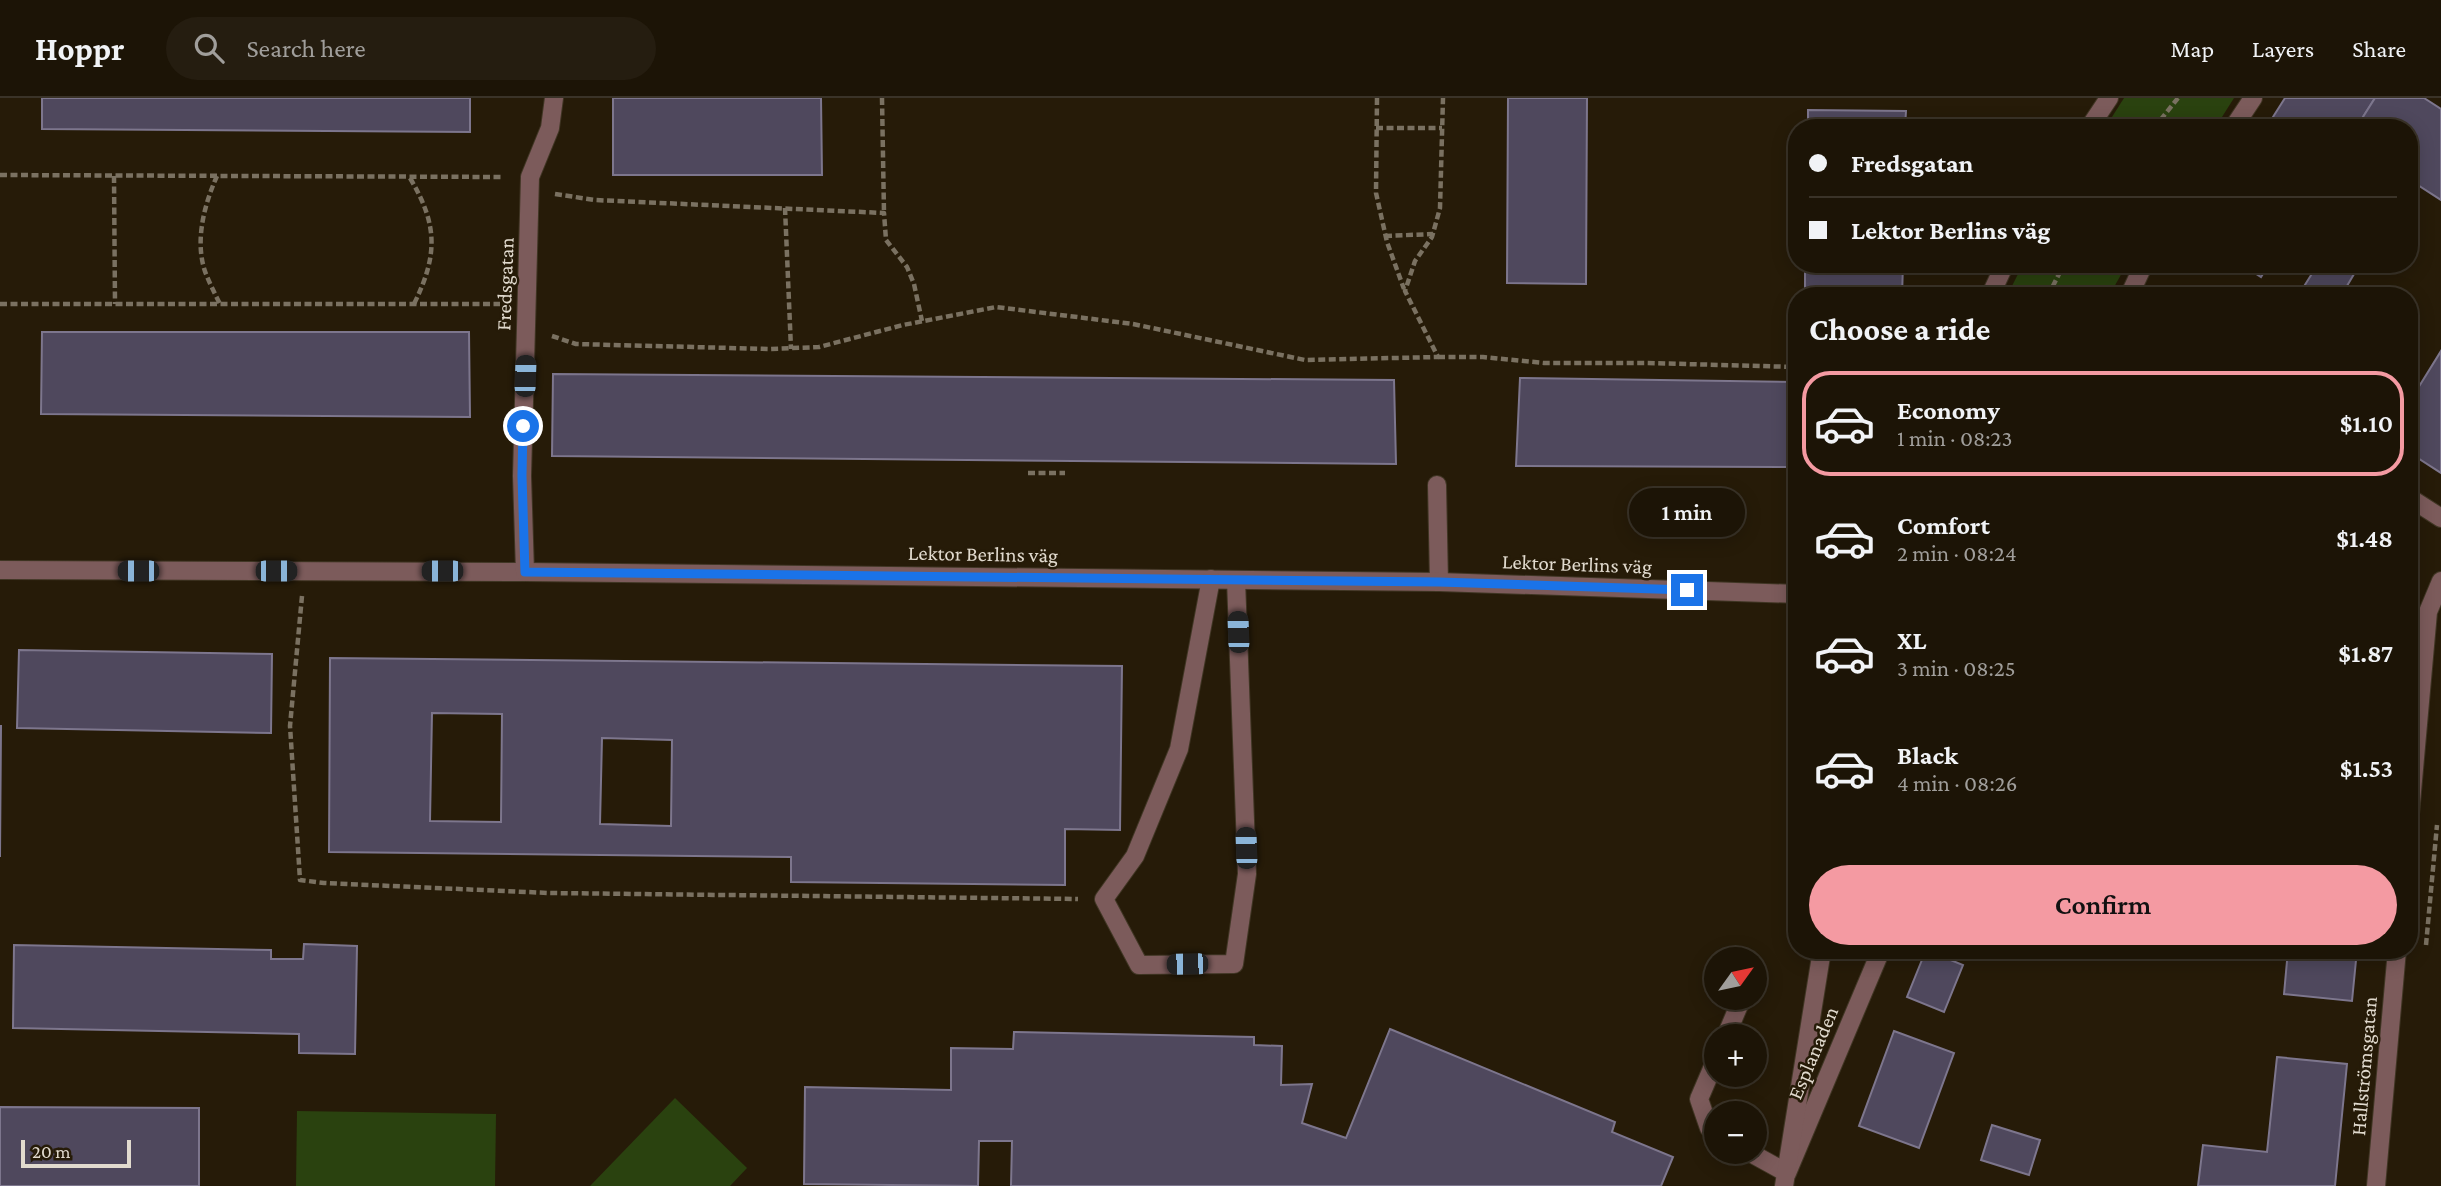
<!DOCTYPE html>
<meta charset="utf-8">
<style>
:root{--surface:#1c1406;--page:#251d10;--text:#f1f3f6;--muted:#a09e9b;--line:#3a3328;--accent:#f49aa2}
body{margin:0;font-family:"Crimson Pro",serif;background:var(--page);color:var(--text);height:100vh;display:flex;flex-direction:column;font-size:26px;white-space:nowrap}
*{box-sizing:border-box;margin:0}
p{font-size:23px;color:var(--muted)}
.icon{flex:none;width:38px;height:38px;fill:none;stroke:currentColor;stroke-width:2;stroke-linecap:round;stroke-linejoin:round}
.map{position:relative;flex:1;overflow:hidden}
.details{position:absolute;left:1788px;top:189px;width:630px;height:672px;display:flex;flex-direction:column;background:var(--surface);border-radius:28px;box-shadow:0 4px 18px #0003,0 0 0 2px var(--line)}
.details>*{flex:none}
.hud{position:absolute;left:1788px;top:21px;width:630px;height:154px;border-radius:28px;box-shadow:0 4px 18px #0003,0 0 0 2px var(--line);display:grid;align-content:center;height:154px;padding:0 21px;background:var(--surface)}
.needle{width:46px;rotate:57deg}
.controls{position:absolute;left:1704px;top:849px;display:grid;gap:14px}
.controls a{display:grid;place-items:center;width:63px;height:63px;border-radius:50%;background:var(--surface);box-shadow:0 4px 18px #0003,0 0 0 2px var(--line);font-size:35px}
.scale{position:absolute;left:21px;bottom:18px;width:110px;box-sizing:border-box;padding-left:7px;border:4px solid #e1dace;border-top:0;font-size:19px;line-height:24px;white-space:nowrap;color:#e1dace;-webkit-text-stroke:5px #261b08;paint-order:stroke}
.end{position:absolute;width:32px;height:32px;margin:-16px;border:9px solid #1a73e8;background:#fff;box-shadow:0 0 0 4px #fff}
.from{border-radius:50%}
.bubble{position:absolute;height:49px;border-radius:24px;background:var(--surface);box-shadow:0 4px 18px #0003,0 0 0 2px var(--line);font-size:23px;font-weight:600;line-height:49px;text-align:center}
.car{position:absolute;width:21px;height:42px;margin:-21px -10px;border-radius:9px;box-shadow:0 0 5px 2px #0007;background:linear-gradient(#222 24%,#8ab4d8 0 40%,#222 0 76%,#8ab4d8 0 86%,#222 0)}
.hud b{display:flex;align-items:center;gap:24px;height:66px;font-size:26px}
.hud b+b{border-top:2px solid var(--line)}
.hud i{width:18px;height:18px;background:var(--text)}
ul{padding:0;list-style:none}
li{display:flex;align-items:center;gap:21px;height:105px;margin:0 14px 10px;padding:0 7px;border:4px solid transparent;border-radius:28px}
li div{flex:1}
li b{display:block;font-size:26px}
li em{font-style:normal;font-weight:600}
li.current{border-color:var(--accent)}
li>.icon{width:63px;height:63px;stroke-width:1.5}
h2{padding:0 21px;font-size:32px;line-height:84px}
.action{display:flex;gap:14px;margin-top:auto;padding:14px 21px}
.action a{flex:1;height:80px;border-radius:42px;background:var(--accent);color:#111;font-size:28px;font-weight:600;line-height:80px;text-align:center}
header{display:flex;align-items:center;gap:42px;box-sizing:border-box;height:98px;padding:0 35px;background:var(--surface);border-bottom:2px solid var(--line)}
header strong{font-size:33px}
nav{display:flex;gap:38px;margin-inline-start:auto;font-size:24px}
.search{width:490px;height:63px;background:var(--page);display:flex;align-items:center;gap:18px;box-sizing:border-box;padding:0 24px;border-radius:38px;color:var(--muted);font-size:26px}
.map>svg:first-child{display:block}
.green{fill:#2a420f}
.building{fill:#4f485d;stroke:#7d768d;stroke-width:2;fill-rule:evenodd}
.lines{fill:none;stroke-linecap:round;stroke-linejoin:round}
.minor-casing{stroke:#403624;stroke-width:20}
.path{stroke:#7a7161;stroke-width:4.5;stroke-dasharray:7 3.5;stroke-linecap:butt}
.minor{stroke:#7c5b5b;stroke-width:18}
.route{stroke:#1a73e8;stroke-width:9}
.labels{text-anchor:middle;stroke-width:5;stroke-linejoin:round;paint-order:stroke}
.street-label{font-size:21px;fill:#e1dace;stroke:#261b08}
</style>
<header>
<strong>Hoppr</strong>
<div class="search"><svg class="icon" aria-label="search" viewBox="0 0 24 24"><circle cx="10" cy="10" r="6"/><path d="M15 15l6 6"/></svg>Search here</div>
<nav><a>Map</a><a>Layers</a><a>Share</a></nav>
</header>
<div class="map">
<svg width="2441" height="1088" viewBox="0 0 2441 1088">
<rect width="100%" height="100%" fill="#261b08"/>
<g class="green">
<path d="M2124 0H2234L2215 30H2105Z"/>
<path d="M2023 166H2127L2109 198H2007Z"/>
<path d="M675 1000 747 1070 730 1088H590Z"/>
<path d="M297 1013 496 1016 495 1088H296Z"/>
</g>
<g class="building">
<path d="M42 0H470V34L42 31Z"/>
<path d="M613 0H821L822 77H613Z"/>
<path d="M1508 0H1587L1586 186 1507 185Z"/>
<path d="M2285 0H2375L2356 30H2266Z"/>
<path d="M2375 0H2424L2441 11V102L2410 82V30H2356Z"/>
<path d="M1808 12 1906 13 1905 30H1808Z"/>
<path d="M1805 166H1903L1902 198H1805Z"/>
<path d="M2241 166H2269L2261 179Z"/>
<path d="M2318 166H2360L2341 198H2298Z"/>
<path d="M42 234H469L470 319 41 316Z"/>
<path d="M2441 253V375L2410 355V303Z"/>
<path d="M553 276 1394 282 1396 366 552 358Z"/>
<path d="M1520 280 1797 284V369L1516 368Z"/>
<path d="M19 552 272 556 271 635 17 630Z"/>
<path d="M330 560 1122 568 1120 732 1065 731V787L791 784V759L329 754ZM432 615 502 616 501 724 430 723ZM602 640 672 642 671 728 600 726Z"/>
<path d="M0 628H1L0 759Z"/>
<path d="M304 846 357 848 355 956 299 955V936L13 930 14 847 271 852V861H303Z"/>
<path d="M1926 852 1963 867 1944 914 1907 899Z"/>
<path d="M2288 852H2357L2352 903 2284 896Z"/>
<path d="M1390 931 1615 1024 1612 1034 1673 1059 1661 1088H1011L1012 1043H979L978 1088 804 1086 805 989 951 992V950L1013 951 1014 934 1254 939V947L1282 948 1281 987 1312 986 1302 1025 1346 1040Z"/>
<path d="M1894 933 1954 955 1919 1050 1859 1028Z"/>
<path d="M2277 959 2347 966 2335 1088H2198L2203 1047 2267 1054Z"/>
<path d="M0 1009 199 1010V1088H0Z"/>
<path d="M1992 1027 2040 1042 2029 1077 1981 1062Z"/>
</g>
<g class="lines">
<g class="minor-casing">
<g id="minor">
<path d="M2089 30 2109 0"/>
<path d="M2233 30 2253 0"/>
<path d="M1990 198 2005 166"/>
<path d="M2129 198 2144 166"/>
<path d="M1437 387 1439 484"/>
<path d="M2410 400 2441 420"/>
<path d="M0 472 525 474 1439 484 1797 496"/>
<path d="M525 474 522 378 530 79 550 30 554 0"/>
<path d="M1211 481 1179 651 1135 758 1104 801 1139 867 1234 866 1247 776 1236 482"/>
<path d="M2410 716 2428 514 2441 483"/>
<path d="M1726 938 1742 900"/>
<path d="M1717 959 1699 1001 1709 1030 1717 1035"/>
<path d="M1749 1054 1787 1075 1881 852"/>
<path d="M1784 1088 1822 852"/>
<path d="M2376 1088 2397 852"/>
</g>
</g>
<g class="path">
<path d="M882 0 884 115"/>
<path d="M1377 0 1376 95 1387 144 1404 191"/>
<path d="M1376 30H1442"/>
<path d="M2154 30 2178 0"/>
<path d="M0 77 503 79"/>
<path d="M114 78 115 206"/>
<path d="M217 78C204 107 194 145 206 176 210 186 215 196 220 206"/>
<path d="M410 80C438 127 438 157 414 206"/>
<path d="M555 96 595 102 884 115 886 142 907 169 914 186 922 223"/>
<path d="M785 110 791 251"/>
<path d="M1385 138 1433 136"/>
<path d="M2048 198 2064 166"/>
<path d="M0 206H500"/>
<path d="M552 238 576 246 770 251 819 249 903 227 996 209 1133 226 1305 262 1438 259 1405 193 1415 163 1432 139 1440 110 1443 0"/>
<path d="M1438 259H1483L1544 265H1647L1797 269"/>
<path d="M1028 375H1065"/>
<path d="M302 498 290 628 300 782 324 785 549 795 1078 801"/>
<path d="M2426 847 2437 727"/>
</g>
<use href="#minor" class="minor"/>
</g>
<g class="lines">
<path class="route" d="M523 328 522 378 525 474 1439 484 1687 492"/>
</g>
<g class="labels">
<g class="street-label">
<text transform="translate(505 186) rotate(-88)" y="7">Fredsgatan</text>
<text transform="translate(983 456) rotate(1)" y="7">Lektor Berlins väg</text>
<text transform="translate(1577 466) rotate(2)" y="7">Lektor Berlins väg</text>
<text transform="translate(1813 955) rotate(-67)" y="7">Esplanaden</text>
<text transform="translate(2364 968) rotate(-85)" y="7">Hallströmsgatan</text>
</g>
</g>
</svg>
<div class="controls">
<a><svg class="needle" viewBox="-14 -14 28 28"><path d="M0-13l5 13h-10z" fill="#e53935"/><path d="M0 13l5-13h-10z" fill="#a09e9b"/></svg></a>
<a>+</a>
<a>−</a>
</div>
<div class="scale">20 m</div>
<i class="end from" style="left:523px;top:328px"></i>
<i class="end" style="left:1687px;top:492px"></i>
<div class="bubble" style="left:1629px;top:390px;width:116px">1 min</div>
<i class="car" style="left:525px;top:278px;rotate:2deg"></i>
<i class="car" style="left:138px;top:473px;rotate:270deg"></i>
<i class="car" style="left:276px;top:473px;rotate:90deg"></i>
<i class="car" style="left:442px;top:473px;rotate:270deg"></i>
<i class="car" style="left:1238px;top:534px;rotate:358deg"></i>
<i class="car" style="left:1246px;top:750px;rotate:358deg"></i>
<i class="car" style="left:1187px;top:866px;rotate:269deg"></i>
<div class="hud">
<b><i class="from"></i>Fredsgatan</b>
<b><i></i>Lektor Berlins väg</b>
</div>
<section class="details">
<h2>Choose a ride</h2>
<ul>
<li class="current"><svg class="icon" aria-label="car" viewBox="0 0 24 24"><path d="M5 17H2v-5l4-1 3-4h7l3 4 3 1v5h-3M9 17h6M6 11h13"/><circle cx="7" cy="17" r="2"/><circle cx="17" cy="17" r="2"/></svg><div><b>Economy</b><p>1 min · 08:23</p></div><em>$1.10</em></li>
<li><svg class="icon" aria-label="car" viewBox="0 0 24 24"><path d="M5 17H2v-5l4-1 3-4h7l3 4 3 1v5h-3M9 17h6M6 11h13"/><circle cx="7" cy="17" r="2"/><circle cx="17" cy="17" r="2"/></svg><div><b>Comfort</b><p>2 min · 08:24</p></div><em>$1.48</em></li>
<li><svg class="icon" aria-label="car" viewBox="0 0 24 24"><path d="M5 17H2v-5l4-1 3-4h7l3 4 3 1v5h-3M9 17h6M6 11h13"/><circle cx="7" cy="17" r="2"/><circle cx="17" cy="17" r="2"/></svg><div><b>XL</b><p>3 min · 08:25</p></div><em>$1.87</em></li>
<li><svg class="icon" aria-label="car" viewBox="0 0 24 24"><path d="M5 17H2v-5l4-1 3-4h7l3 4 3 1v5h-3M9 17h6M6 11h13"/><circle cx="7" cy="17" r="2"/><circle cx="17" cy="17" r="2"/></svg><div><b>Black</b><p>4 min · 08:26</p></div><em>$1.53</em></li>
</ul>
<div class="action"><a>Confirm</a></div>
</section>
</div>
